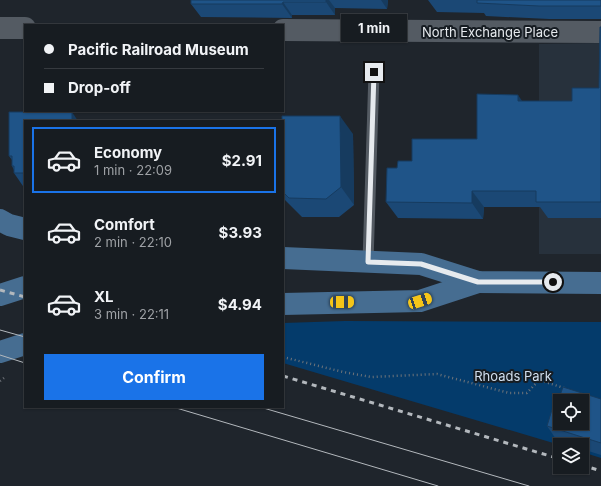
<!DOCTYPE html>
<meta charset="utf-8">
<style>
:root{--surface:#171c21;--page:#20252a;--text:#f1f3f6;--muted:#9ea1a5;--line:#363a3f;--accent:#1a73e8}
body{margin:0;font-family:Inter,sans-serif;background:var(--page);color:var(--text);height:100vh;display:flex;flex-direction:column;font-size:15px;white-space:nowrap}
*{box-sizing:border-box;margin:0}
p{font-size:13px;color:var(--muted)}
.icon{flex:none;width:22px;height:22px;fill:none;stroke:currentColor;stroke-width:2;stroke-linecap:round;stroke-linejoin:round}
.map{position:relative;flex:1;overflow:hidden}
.details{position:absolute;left:24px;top:120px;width:260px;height:288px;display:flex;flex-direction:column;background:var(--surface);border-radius:0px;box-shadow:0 1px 3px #0004,0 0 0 1px var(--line)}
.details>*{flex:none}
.top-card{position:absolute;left:24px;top:24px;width:260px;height:88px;border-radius:0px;box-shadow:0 1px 3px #0004,0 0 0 1px var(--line);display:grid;align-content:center;height:88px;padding:0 20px;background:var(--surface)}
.tools{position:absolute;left:553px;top:394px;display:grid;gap:8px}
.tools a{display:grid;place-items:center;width:36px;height:36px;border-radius:0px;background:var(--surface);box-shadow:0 1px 3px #0004,0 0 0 1px var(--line);font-size:20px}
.end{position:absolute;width:18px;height:18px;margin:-9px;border:5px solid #e6eaee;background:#111;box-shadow:0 0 0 2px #111}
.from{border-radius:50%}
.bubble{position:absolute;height:28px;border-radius:0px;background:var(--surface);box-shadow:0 1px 3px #0004,0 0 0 1px var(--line);font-size:13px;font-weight:700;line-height:28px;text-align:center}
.car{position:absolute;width:12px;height:24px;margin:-12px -6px;border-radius:5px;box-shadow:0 0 3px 1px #0007;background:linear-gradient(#f5c518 24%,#345 0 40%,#f5c518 0 76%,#345 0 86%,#f5c518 0)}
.top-card b{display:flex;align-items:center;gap:14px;height:38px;font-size:15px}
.top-card b+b{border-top:1px solid var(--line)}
.top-card i{width:10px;height:10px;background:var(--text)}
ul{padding:7px 0 0;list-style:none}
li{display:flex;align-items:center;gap:12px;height:66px;margin:0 8px 6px;padding:0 12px;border:2px solid transparent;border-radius:0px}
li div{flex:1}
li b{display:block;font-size:15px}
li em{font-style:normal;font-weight:700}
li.current{border-color:var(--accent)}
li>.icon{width:36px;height:36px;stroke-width:1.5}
.action{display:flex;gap:8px;margin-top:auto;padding:8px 20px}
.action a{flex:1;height:46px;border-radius:0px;background:var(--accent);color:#fff;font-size:16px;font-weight:700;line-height:46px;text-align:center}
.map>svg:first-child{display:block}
.built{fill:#27313c}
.green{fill:#043b6b;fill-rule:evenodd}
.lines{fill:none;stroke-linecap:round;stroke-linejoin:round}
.path{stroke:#6f747a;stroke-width:2.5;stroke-dasharray:1 3;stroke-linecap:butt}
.service{stroke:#545b63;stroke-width:11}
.minor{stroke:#545b63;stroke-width:22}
.secondary{stroke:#466d91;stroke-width:22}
.tram{stroke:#b3b8bd;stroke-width:1}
.rail{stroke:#b3b8bd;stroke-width:3;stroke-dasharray:5 5;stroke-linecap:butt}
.wall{fill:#1b4875}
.shaded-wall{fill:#163b5f}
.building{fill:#1f5488;stroke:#163b5f;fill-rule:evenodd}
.route{stroke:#e6eaee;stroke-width:5}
.labels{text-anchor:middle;stroke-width:4;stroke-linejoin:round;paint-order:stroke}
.street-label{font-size:13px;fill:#e6eaee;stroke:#161c22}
.park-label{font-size:13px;fill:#d1dfef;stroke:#161c22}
</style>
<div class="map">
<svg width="601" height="486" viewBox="0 0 601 486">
<rect width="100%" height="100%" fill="#1f252c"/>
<path class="built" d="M601 43V254H539V44Z"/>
<path class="green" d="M345 321 601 322V458L582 452V445H560L283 363V323ZM560 401H582V423H560Z"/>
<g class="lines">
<g class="path">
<path d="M283 357 343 372 371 377 437 374 509 393H527L539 380 564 388"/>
<path d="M0 381 4 378"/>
</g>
<path class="service" d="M368 262 374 72"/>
<g class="minor">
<path d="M0 28H25"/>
<path d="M283 30 601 32"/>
</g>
<g class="secondary">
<path d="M0 220 9 225 25 229"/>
<path d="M283 258 421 264 478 282 601 283"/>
<path d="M0 295 25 287"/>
<path d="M283 304 420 301 478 282"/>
<path d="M0 352 25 344"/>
</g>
<g class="tram">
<path d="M0 330 25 337"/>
<path d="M0 355 25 363"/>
<path d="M173 407 438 486"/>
<path d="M260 407 529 486"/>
</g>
<g class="rail">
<path d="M0 290 25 297"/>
<path d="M283 376 560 459"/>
<path d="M582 465 601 471"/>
</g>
</g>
<g class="wall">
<path d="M191 0H388L387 9 335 8V15H292V18L201 17 191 4Z"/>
<path d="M428 0H601V19H549L486 16 484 13 437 12Z"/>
<path d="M601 27V218H548L540 207H484L483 219 398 218 386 202 397 168 412 161 477 139 522 101H572L599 88Z"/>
<path d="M25 121V189L14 173V170L12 166V160L9 156Z"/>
<path d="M283 121 353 134 354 205 339 217H302L283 198Z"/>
<path d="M601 399V455L582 449V445H568L558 442 547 426 557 404Z"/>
</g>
<g class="shaded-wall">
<path d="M326 0H329L335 8V15L326 2Z"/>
<path d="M381 0H388L387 9Z"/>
<path d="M283 2 292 15V18L282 4Z"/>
<path d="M518 95 529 111 518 101Z"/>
<path d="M72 112 78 121H72Z"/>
<path d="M340 116 353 134 354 205 341 187Z"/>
<path d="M472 191 484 207 483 219 472 203Z"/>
</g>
<g class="building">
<path d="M191 0H326V2H283L282 4H191Z"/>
<path d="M477 0H601V6H539L477 3Z"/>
<path d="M600 27H601V202H536V191H472V203L386 202 387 168H397L398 161H412V139H477V94L518 95V101H572V88H599Z"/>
<path d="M9 112H72V121H25V173H14V166H12V156H9Z"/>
<path d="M282 116H340L341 187 326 199 289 198 283 192V121H282Z"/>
<path d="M563 387 601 399V443L547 426 554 403 557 404ZM560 401H582V423H560Z"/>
</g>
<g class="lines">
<path class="route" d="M374 72 368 262 421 264 478 282H553"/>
</g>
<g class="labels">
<g class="street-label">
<text x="490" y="37">North Exchange Place</text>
</g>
<g class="park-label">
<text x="513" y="381">Rhoads Park</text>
</g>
</g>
</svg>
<div class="tools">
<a><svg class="icon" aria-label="locate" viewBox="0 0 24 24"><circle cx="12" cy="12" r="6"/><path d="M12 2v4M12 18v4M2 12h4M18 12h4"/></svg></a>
<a><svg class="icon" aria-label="layers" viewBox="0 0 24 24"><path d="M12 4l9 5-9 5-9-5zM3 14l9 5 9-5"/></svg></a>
</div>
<i class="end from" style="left:553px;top:282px"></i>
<i class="end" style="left:374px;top:72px"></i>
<div class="bubble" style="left:341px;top:14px;width:66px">1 min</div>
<i class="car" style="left:420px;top:301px;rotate:72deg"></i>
<i class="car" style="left:342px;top:302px;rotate:89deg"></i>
<div class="top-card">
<b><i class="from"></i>Pacific Railroad Museum</b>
<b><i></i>Drop-off</b>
</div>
<section class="details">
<ul>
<li class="current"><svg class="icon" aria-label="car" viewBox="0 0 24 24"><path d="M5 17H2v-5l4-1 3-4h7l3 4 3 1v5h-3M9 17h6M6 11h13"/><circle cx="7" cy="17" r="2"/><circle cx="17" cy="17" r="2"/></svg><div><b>Economy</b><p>1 min · 22:09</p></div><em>$2.91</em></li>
<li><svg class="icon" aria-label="car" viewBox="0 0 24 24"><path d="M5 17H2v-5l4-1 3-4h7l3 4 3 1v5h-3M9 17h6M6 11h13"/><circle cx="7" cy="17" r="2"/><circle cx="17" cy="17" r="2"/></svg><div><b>Comfort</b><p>2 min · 22:10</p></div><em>$3.93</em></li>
<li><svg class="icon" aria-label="car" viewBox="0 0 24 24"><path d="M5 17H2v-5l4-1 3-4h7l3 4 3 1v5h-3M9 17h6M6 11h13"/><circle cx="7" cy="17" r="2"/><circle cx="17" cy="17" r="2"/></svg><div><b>XL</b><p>3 min · 22:11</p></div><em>$4.94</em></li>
</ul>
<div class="action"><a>Confirm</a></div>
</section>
</div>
